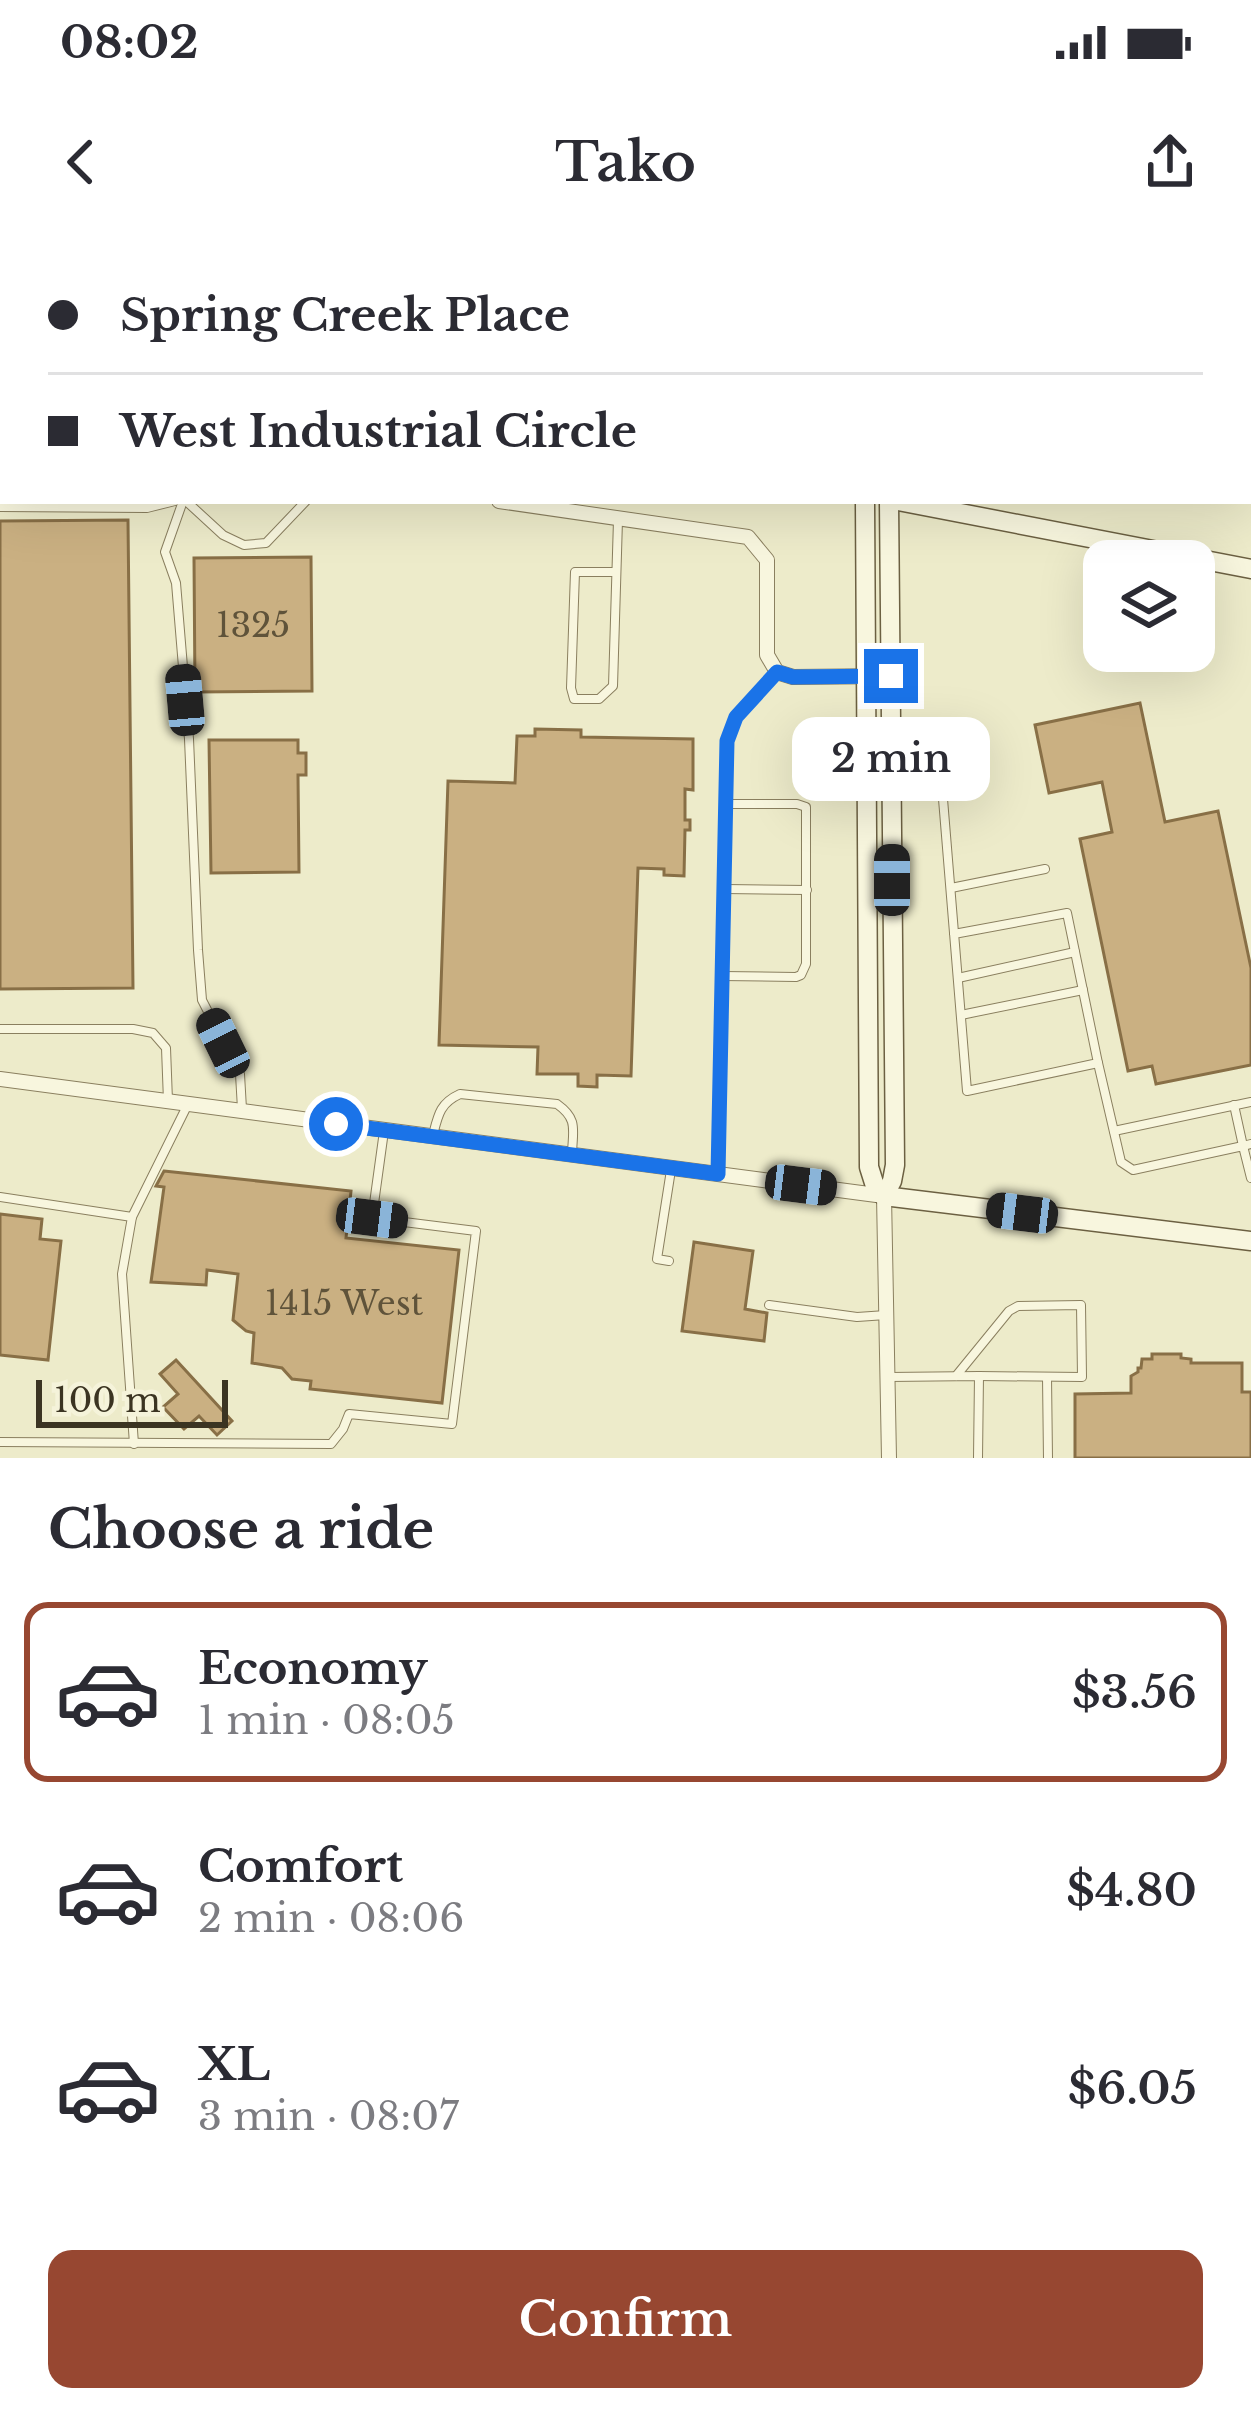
<!DOCTYPE html>
<meta charset="utf-8">
<style>
:root{--surface:#fff;--page:#f2f2f3;--text:#2b2b33;--muted:#7c7c81;--line:#e1e1e2;--accent:#974731}
body{margin:0;font-family:"Libre Baskerville",serif;background:var(--page);color:var(--text);height:100vh;display:flex;flex-direction:column;font-size:45px;white-space:nowrap}
*{box-sizing:border-box;margin:0}
p{font-size:39px;color:var(--muted)}
.icon{flex:none;width:66px;height:66px;fill:none;stroke:currentColor;stroke-width:2;stroke-linecap:round;stroke-linejoin:round}
.map{position:relative;height:1218px;overflow:hidden}
.panel{display:flex;flex-direction:column;background:var(--surface);flex:1}
.panel>*{flex:none}
.banner{position:absolute;left:0px;top:0px;width:1251px;height:264px;box-shadow:0 12px 48px #0002;display:grid;align-content:center;height:264px;padding:0 48px;background:var(--surface)}
.fabs{position:absolute;left:1083px;top:300px;display:grid;gap:24px}
.fabs a{display:grid;place-items:center;width:132px;height:132px;border-radius:24px;background:var(--surface);box-shadow:0 12px 48px #0002;font-size:60px}
.scale{position:absolute;left:36px;bottom:30px;width:192px;box-sizing:border-box;padding-left:12px;border:6px solid #3b3422;border-top:0;font-size:33px;line-height:42px;white-space:nowrap;color:#3b3422;-webkit-text-stroke:9px #f5f3da;paint-order:stroke}
.end{position:absolute;width:54px;height:54px;margin:-27px;border:15px solid #1a73e8;background:#fff;box-shadow:0 0 0 6px #fff}
.from{border-radius:50%}
.bubble{position:absolute;height:84px;border-radius:24px;background:var(--surface);box-shadow:0 12px 48px #0002;font-size:39px;font-weight:600;line-height:84px;text-align:center}
.car{position:absolute;width:36px;height:72px;margin:-36px -18px;border-radius:15px;box-shadow:0 0 9px 3px #0007;background:linear-gradient(#222 24%,#8ab4d8 0 40%,#222 0 76%,#8ab4d8 0 86%,#222 0)}
.banner b{display:flex;align-items:center;gap:42px;height:114px;font-size:45px}
.banner b+b{border-top:3px solid var(--line)}
.banner i{width:30px;height:30px;background:var(--text)}
ul{padding:0;list-style:none}
li{display:flex;align-items:center;gap:36px;height:180px;margin:0 24px 18px;padding:0 24px;border:6px solid transparent;border-radius:24px}
li div{flex:1}
li b{display:block;font-size:45px}
li em{font-style:normal;font-weight:600}
li.current{border-color:var(--accent)}
li>.icon{width:108px;height:108px;stroke-width:1.5}
h2{padding:0 48px;font-size:54px;line-height:144px}
.action{display:flex;gap:24px;margin-top:auto;padding:24px 48px}
.action a{flex:1;height:138px;border-radius:24px;background:var(--accent);color:#fff;font-size:48px;font-weight:600;line-height:138px;text-align:center}
.status{display:flex;justify-content:space-between;align-items:center;height:84px;padding:0 60px;background:var(--surface);direction:ltr}
.status svg{height:33px;fill:currentColor}
header{display:flex;justify-content:space-between;align-items:center;height:156px;padding:0 48px;background:var(--surface);font-size:54px;font-weight:600}
.map>svg:first-child{display:block}
.building{fill:#cab082;stroke:#886f46;stroke-width:3}
.lines{fill:none;stroke-linecap:round;stroke-linejoin:round}
.lane-casing{stroke:#8a7f5f;stroke-width:10}
.street-casing{stroke:#8a7f5f;stroke-width:16}
.secondary-casing{stroke:#6c6042;stroke-width:21}
.lane{stroke:#f8f6de;stroke-width:8}
.street{stroke:#f8f6de;stroke-width:14}
.secondary{stroke:#f8f6de;stroke-width:18}
.route{stroke:#1a73e8;stroke-width:15}
.labels{text-anchor:middle;stroke-width:9;stroke-linejoin:round;paint-order:stroke}
.number-label{font-size:33px;fill:#5f533a}
</style>
<div class="status"><b>08:02</b><svg viewBox="0 0 49 12"><path d="M0 12V9h3v3zM5 12V6h3v6zM10 12V3h3v9zM15 12V0h3v12zM26 1h20v11H26zM47 4h2v5h-2z"/></svg></div>
<header><svg class="icon" aria-label="back" viewBox="0 0 24 24"><path d="M15 5l-7 7 7 7"/></svg>Tako<svg class="icon" aria-label="share" viewBox="0 0 24 24"><path d="M12 15V3M7 8l5-5 5 5M5 13v7h14v-7"/></svg></header>
<div class="map">
<svg width="1251" height="1218" viewBox="0 0 1251 1218">
<rect width="100%" height="100%" fill="#edebca"/>
<g class="building">
<path d="M128 280 133 748 0 749V281Z"/>
<path d="M311 317 312 451 195 452 194 318Z"/>
<path d="M1140 463 1165 582 1218 571 1251 728V825L1156 844 1152 826 1128 831 1080 599 1112 592 1102 542 1049 553 1035 485Z"/>
<path d="M535 489 581 490V497L693 499V550L685 549V580H690V590H685L684 636 664 635V629L638 628 631 836 597 835V847L578 846V834H537L538 807 439 805 448 541 515 543 517 496H535Z"/>
<path d="M209 500H298V513H306V535H298L299 632 211 633Z"/>
<path d="M164 931 351 951 346 998 459 1010 442 1163 310 1149 311 1141 292 1139 282 1128 252 1123 254 1093 246 1091 233 1080 238 1034 207 1030 206 1045 151 1042 164 947 156 946Z"/>
<path d="M0 974 42 979 40 999 61 1001 48 1120 0 1115Z"/>
<path d="M694 1002 753 1011 745 1069 767 1073 764 1101 682 1091Z"/>
<path d="M1152 1114H1181V1118L1191 1119V1123H1242V1152H1251V1218H1075V1154L1131 1153V1136L1138 1132V1128H1141L1142 1119H1152Z"/>
<path d="M176 1120 232 1181 217 1195 199 1176 184 1189 163 1167 178 1154 160 1134Z"/>
</g>
<g class="lines">
<g class="lane-casing">
<g id="lane">
<path d="M112 0V3"/>
<path d="M162 0V3"/>
<path d="M292 0V3"/>
<path d="M310 0V3"/>
<path d="M951 0V3"/>
<path d="M1101 0V3"/>
<path d="M183 261 165 312 176 343 189 499 198 710 202 760 240 834 242 869"/>
<path d="M186 261 223 295 244 305 266 303 306 261"/>
<path d="M0 267 147 268 175 261"/>
<path d="M616 332H575L571 448 574 459H599L613 446 618 280"/>
<path d="M868 546C893 546 927 538 943 559 951 656 959 753 967 851L1098 823 1067 673 954 694"/>
<path d="M951 648 1045 629"/>
<path d="M725 649 807 650"/>
<path d="M722 736 796 737 801 735 806 724V567L797 564H726"/>
<path d="M958 738 1075 712"/>
<path d="M961 775 1083 750"/>
<path d="M0 789H133L153 793 166 808 168 861"/>
<path d="M1098 823 1121 922 1133 930 1243 906 1251 938"/>
<path d="M1234 865 1243 906 1251 904"/>
<path d="M1114 891 1251 862"/>
<path d="M433 895C438 875 440 863 460 854L557 864C578 879 573 889 572 913"/>
<path d="M718 934 727 501 736 477 776 433"/>
<path d="M0 957 132 977"/>
<path d="M669 1021 657 1019 671 930"/>
<path d="M769 1065 857 1077 886 1075"/>
<path d="M956 1136 1009 1071 1018 1066 1081 1065 1082 1137 979 1136"/>
<path d="M889 1137 979 1136 978 1218"/>
<path d="M1047 1137 1048 1218"/>
<path d="M0 1202 331 1204 343 1189 349 1174 452 1184 476 991 372 978 384 891"/>
<path d="M134 1204 122 1034 132 977 187 866"/>
</g>
</g>
<g class="street-casing">
<g id="street">
<path d="M499 261 748 297 767 320V415L777 432 793 437 891 436"/>
<path d="M0 839 884 956 889 1218"/>
</g>
</g>
<g class="secondary-casing">
<g id="secondary">
<path d="M863 0V3"/>
<path d="M887 0V3"/>
<path d="M0 157H3"/>
<path d="M865 261 869 927 875 946 884 956"/>
<path d="M898 261 1251 329"/>
<path d="M884 956 892 941 895 925 889 261"/>
<path d="M884 956 1251 1001"/>
</g>
</g>
<use href="#lane" class="lane"/>
<use href="#street" class="street"/>
<use href="#secondary" class="secondary"/>
</g>
<g class="lines">
<path class="route" d="M336 884 718 934 727 501 736 477 777 432 793 437 891 436"/>
</g>
<g class="labels">
<g class="number-label">
<text x="253" y="397">1325</text>
<text x="344" y="1075">1415 West</text>
</g>
</g>
</svg>
<div class="fabs">
<a><svg class="icon" aria-label="layers" viewBox="0 0 24 24"><path d="M12 4l9 5-9 5-9-5zM3 14l9 5 9-5"/></svg></a>
</div>
<div class="scale">100 m</div>
<i class="end from" style="left:336px;top:884px"></i>
<i class="end" style="left:891px;top:436px"></i>
<div class="bubble" style="left:792px;top:477px;width:198px">2 min</div>
<i class="car" style="left:185px;top:460px;rotate:355deg"></i>
<i class="car" style="left:892px;top:640px;rotate:0deg"></i>
<i class="car" style="left:223px;top:803px;rotate:334deg"></i>
<i class="car" style="left:801px;top:945px;rotate:97deg"></i>
<i class="car" style="left:1022px;top:973px;rotate:277deg"></i>
<i class="car" style="left:372px;top:978px;rotate:97deg"></i>
<div class="banner">
<b><i class="from"></i>Spring Creek Place</b>
<b><i></i>West Industrial Circle</b>
</div>
</div>
<section class="panel">
<h2>Choose a ride</h2>
<ul>
<li class="current"><svg class="icon" aria-label="car" viewBox="0 0 24 24"><path d="M5 17H2v-5l4-1 3-4h7l3 4 3 1v5h-3M9 17h6M6 11h13"/><circle cx="7" cy="17" r="2"/><circle cx="17" cy="17" r="2"/></svg><div><b>Economy</b><p>1 min · 08:05</p></div><em>$3.56</em></li>
<li><svg class="icon" aria-label="car" viewBox="0 0 24 24"><path d="M5 17H2v-5l4-1 3-4h7l3 4 3 1v5h-3M9 17h6M6 11h13"/><circle cx="7" cy="17" r="2"/><circle cx="17" cy="17" r="2"/></svg><div><b>Comfort</b><p>2 min · 08:06</p></div><em>$4.80</em></li>
<li><svg class="icon" aria-label="car" viewBox="0 0 24 24"><path d="M5 17H2v-5l4-1 3-4h7l3 4 3 1v5h-3M9 17h6M6 11h13"/><circle cx="7" cy="17" r="2"/><circle cx="17" cy="17" r="2"/></svg><div><b>XL</b><p>3 min · 08:07</p></div><em>$6.05</em></li>
</ul>
<div class="action"><a>Confirm</a></div>
</section>
